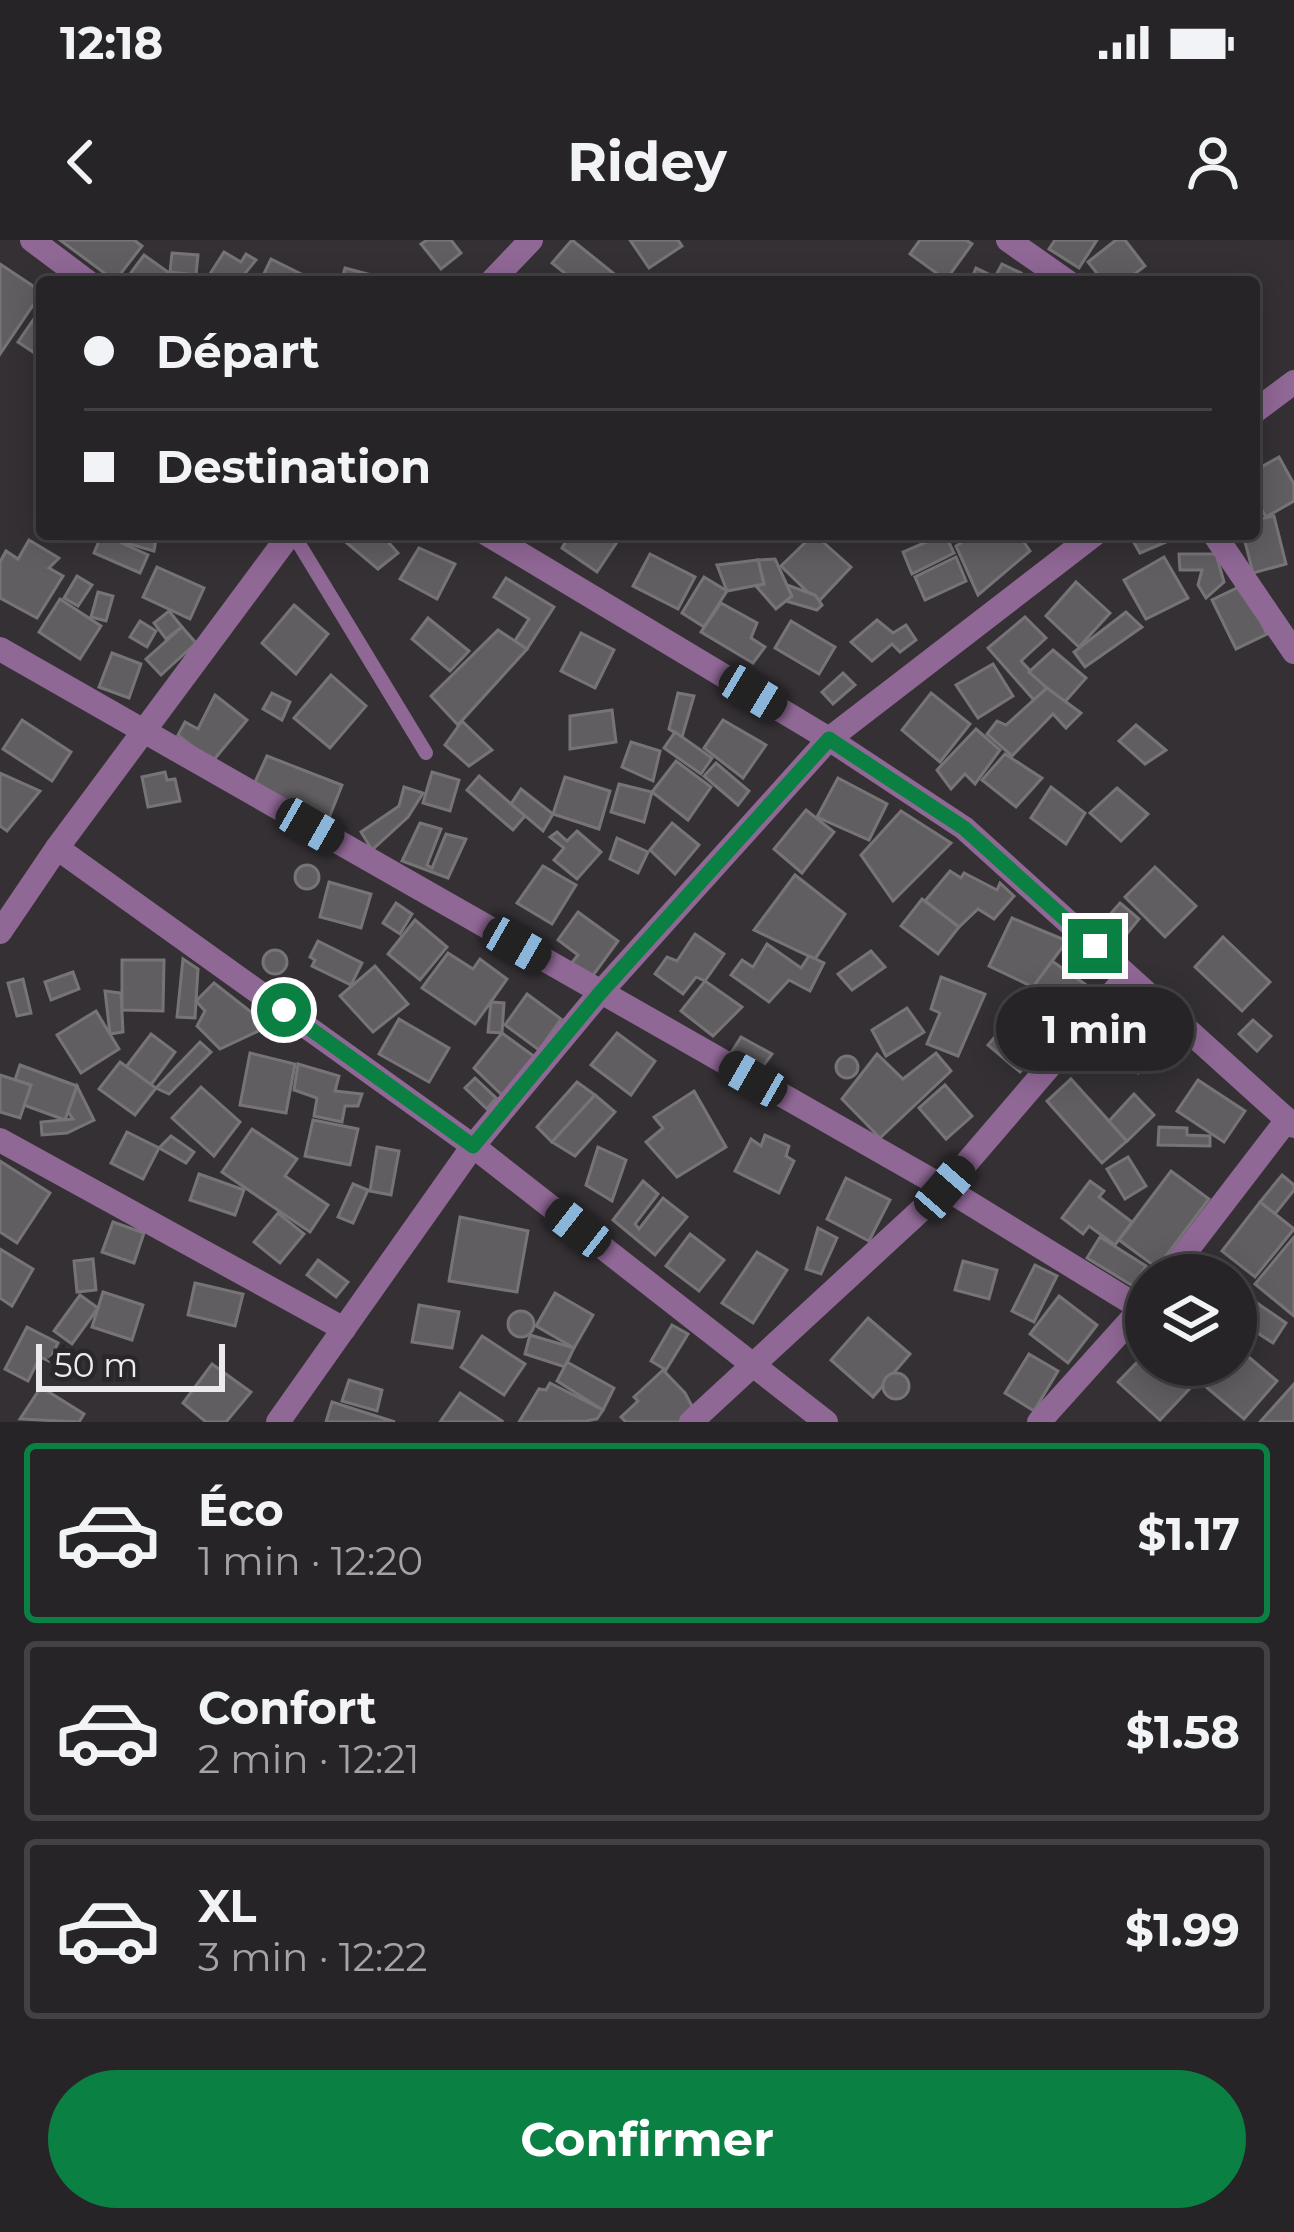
<!DOCTYPE html>
<html lang="fr">
<meta charset="utf-8">
<style>
:root{--surface:#272427;--page:#333033;--text:#f1f3f6;--muted:#a4a4a7;--line:#434144;--accent:#0b8043}
body{margin:0;font-family:Montserrat,sans-serif;background:var(--page);color:var(--text);height:100vh;display:flex;flex-direction:column;font-size:45px;white-space:nowrap}
*{box-sizing:border-box;margin:0}
p{font-size:39px;color:var(--muted)}
.icon{flex:none;width:66px;height:66px;fill:none;stroke:currentColor;stroke-width:2;stroke-linecap:round;stroke-linejoin:round}
.map{position:relative;height:1182px;overflow:hidden}
.sheet{display:flex;flex-direction:column;background:var(--surface);flex:1}
.sheet>*{flex:none}
.hud{position:absolute;left:36px;top:36px;width:1224px;height:264px;border-radius:12px;box-shadow:0 6px 30px #0003,0 0 0 3px var(--line);display:grid;align-content:center;height:264px;padding:0 48px;background:var(--surface)}
.tools{position:absolute;left:1125px;top:1014px;display:grid;gap:24px}
.tools a{display:grid;place-items:center;width:132px;height:132px;border-radius:50%;background:var(--surface);box-shadow:0 6px 30px #0003,0 0 0 3px var(--line);font-size:60px}
.scale{position:absolute;left:36px;bottom:30px;width:189px;box-sizing:border-box;padding-left:12px;border:6px solid #eceaec;border-top:0;font-size:33px;line-height:42px;white-space:nowrap;color:#eceaec;-webkit-text-stroke:9px #2a272a;paint-order:stroke}
.end{position:absolute;width:54px;height:54px;margin:-27px;border:15px solid #0b8043;background:#fff;box-shadow:0 0 0 6px #fff}
.from{border-radius:50%}
.bubble{position:absolute;height:84px;border-radius:42px;background:var(--surface);box-shadow:0 6px 30px #0003,0 0 0 3px var(--line);font-size:39px;font-weight:700;line-height:84px;text-align:center}
.car{position:absolute;width:36px;height:72px;margin:-36px -18px;border-radius:15px;box-shadow:0 0 9px 3px #0007;background:linear-gradient(#222 24%,#8ab4d8 0 40%,#222 0 76%,#8ab4d8 0 86%,#222 0)}
.hud b{display:flex;align-items:center;gap:42px;height:114px;font-size:45px}
.hud b+b{border-top:3px solid var(--line)}
.hud i{width:30px;height:30px;background:var(--text)}
ul{padding:21px 0 0;list-style:none}
li{display:flex;align-items:center;gap:36px;height:180px;margin:0 24px 18px;padding:0 24px;border:6px solid var(--line);border-radius:12px}
li div{flex:1}
li b{display:block;font-size:45px}
li em{font-style:normal;font-weight:700}
li.active{border-color:var(--accent)}
li>.icon{width:108px;height:108px;stroke-width:1.5}
.cta{display:flex;gap:24px;margin-top:auto;padding:24px 48px}
.cta a{flex:1;height:138px;border-radius:72px;background:var(--accent);color:#fff;font-size:48px;font-weight:700;line-height:138px;text-align:center}
.status{display:flex;justify-content:space-between;align-items:center;height:84px;padding:0 60px;background:var(--surface);direction:ltr}
.status svg{height:33px;fill:currentColor}
header{display:flex;justify-content:space-between;align-items:center;height:156px;padding:0 48px;background:var(--surface);font-size:54px;font-weight:700}
.map>svg:first-child{display:block}
.building{fill:#615e62;stroke:#777478;stroke-width:3}
.lines{fill:none;stroke-linecap:round;stroke-linejoin:round}
.service{stroke:#906896;stroke-width:14}
.minor{stroke:#906896;stroke-width:24}
.route{stroke:#0b8043;stroke-width:15}
</style>
<div class="status"><b>12:18</b><svg viewBox="0 0 49 12"><path d="M0 12V9h3v3zM5 12V6h3v6zM10 12V3h3v9zM15 12V0h3v12zM26 1h20v11H26zM47 4h2v5h-2z"/></svg></div>
<header><svg class="icon" aria-label="back" viewBox="0 0 24 24"><path d="M15 5l-7 7 7 7"/></svg>Ridey<svg class="icon" aria-label="person" viewBox="0 0 24 24"><circle cx="12" cy="8" r="4"/><path d="M4 21q1-7 8-7t8 7"/></svg></header>
<div class="map">
<svg width="1294" height="1182" viewBox="0 0 1294 1182">
<rect width="100%" height="100%" fill="#343034"/>
<g class="building">
<path d="M60 0H134L142 6 115 41Z"/>
<path d="M427 0H451L461 13 441 29 421 4Z"/>
<path d="M572 0 618 37 614 42H576L552 23Z"/>
<path d="M630 0H678L682 6 649 28Z"/>
<path d="M920 0H966L972 4 946 40 910 14Z"/>
<path d="M1055 0H1097L1079 28 1049 9Z"/>
<path d="M1116 0H1125L1145 26 1124 42H1104L1088 22Z"/>
<path d="M224 12 241 22 246 14 256 20 238 42 225 38 216 42 208 37Z"/>
<path d="M172 13 198 15 196 35 170 32Z"/>
<path d="M144 15 168 32 162 40 165 42H124Z"/>
<path d="M271 19 305 36 302 42H260Z"/>
<path d="M0 24 42 52 0 114Z"/>
<path d="M1002 24 1021 33 1017 42H970L976 28 995 37Z"/>
<path d="M345 28 390 40 389 42H341Z"/>
<path d="M42 67V118L18 102Z"/>
<path d="M1279 217 1294 244V261L1266 277 1254 256V231Z"/>
<path d="M1274 276 1286 324 1253 333 1243 294H1254V280Z"/>
<path d="M102 294 148 315 140 333 94 313Z"/>
<path d="M115 294H157L154 311 112 299Z"/>
<path d="M336 294H381L398 313 378 329Z"/>
<path d="M570 294H617L621 296 597 332 562 308Z"/>
<path d="M814 294 851 327 818 362 781 326Z"/>
<path d="M945 294 954 313 912 334 903 312Z"/>
<path d="M975 294H1018L1030 311 978 355 956 306Z"/>
<path d="M1129 294H1169L1171 300 1140 313Z"/>
<path d="M29 300 59 318 49 328 63 336 37 378 0 358V322L6 311 18 319Z"/>
<path d="M419 308 455 324 437 359 400 339Z"/>
<path d="M650 314 695 337 678 369 633 346Z"/>
<path d="M1179 314H1216L1224 342 1206 358 1198 345 1202 330H1180Z"/>
<path d="M956 317 966 341 925 360 915 337Z"/>
<path d="M1164 317 1188 358 1146 379 1124 340Z"/>
<path d="M775 319 792 356 776 369 756 346 764 344 758 320Z"/>
<path d="M758 320 764 344 727 351 717 325Z"/>
<path d="M157 327 204 348 190 379 143 357Z"/>
<path d="M77 336 92 345 78 366 64 358Z"/>
<path d="M704 337 727 351 704 387 682 373Z"/>
<path d="M506 338 554 367 527 409 514 402 529 379 494 357Z"/>
<path d="M1076 342 1110 373 1079 407 1046 376Z"/>
<path d="M787 345 815 355 822 365 817 370 786 361 792 356Z"/>
<path d="M1243 345 1267 394 1236 409 1212 360Z"/>
<path d="M98 352 113 356 106 381 91 377Z"/>
<path d="M60 359 101 386 80 419 39 392Z"/>
<path d="M721 363 757 383 751 398 765 407 753 423 701 392Z"/>
<path d="M294 365 328 394 296 434 262 403Z"/>
<path d="M169 371 182 387 166 399 154 383Z"/>
<path d="M1126 372 1142 387 1085 427 1074 412Z"/>
<path d="M1025 377 1046 398 1021 421 1047 448 1034 460 988 408Z"/>
<path d="M428 378 469 411 450 431 412 399Z"/>
<path d="M877 380 893 393 906 385 916 400 900 412 892 404 872 421 851 402Z"/>
<path d="M140 381 156 391 147 407 130 397Z"/>
<path d="M791 381 835 407 819 434 775 408Z"/>
<path d="M182 387 196 403 161 435 146 419Z"/>
<path d="M498 390 527 409 458 485 431 456Z"/>
<path d="M581 393 614 410 595 448 561 431Z"/>
<path d="M1053 410 1086 438 1064 463 1029 432Z"/>
<path d="M112 413 141 424 129 458 99 447Z"/>
<path d="M993 424 1013 456 978 478 956 445Z"/>
<path d="M843 433 855 445 833 464 822 452Z"/>
<path d="M331 435 366 466 330 508 294 478Z"/>
<path d="M1047 448 1081 473 1066 488 1053 474 1012 516 987 494 997 481 1006 485Z"/>
<path d="M272 453 290 462 282 480 263 469Z"/>
<path d="M678 453 694 456 682 497 669 489Z"/>
<path d="M931 453 970 484 940 522 902 490Z"/>
<path d="M215 455 247 480 212 522 178 495 185 482 198 489Z"/>
<path d="M612 470 616 502 570 509V476Z"/>
<path d="M22 480 71 512 52 541 3 509Z"/>
<path d="M723 480 766 505 743 538 704 508Z"/>
<path d="M462 481 492 510 469 526 445 505Z"/>
<path d="M1136 485 1166 510 1145 524 1119 501Z"/>
<path d="M976 489 1000 510 975 544 965 534 951 549 937 530Z"/>
<path d="M675 492 712 518 701 534 664 508Z"/>
<path d="M631 502 660 511 653 541 622 527Z"/>
<path d="M1005 514 1042 538 1016 567 982 540Z"/>
<path d="M267 516 342 545 327 583 254 544Z"/>
<path d="M676 521 711 547 688 580 652 552Z"/>
<path d="M716 523 749 551 738 565 704 536Z"/>
<path d="M165 532 167 540 175 539 180 561 148 567 142 537Z"/>
<path d="M432 532 459 540 450 571 423 563Z"/>
<path d="M0 533 40 551 7 591 0 586Z"/>
<path d="M479 536 525 576 513 590 467 550Z"/>
<path d="M565 537 610 551 599 589 553 574Z"/>
<path d="M838 538 887 564 869 600 817 577Z"/>
<path d="M619 544 652 552 644 582 611 572Z"/>
<path d="M404 547 423 553 408 577 372 610 361 592 399 566Z"/>
<path d="M1051 547 1085 573 1066 604 1031 578Z"/>
<path d="M1117 548 1148 574 1121 601 1090 573Z"/>
<path d="M521 549 553 574 543 591 511 564Z"/>
<path d="M806 570 834 592 802 633 774 609Z"/>
<path d="M901 571 951 603 893 661 861 615Z"/>
<path d="M420 583 441 589 427 625 432 628 446 594 466 599 448 638 402 621Z"/>
<path d="M672 583 699 605 675 634 650 610Z"/>
<path d="M577 591 601 612 577 639 554 620 564 608 550 597 557 592 567 601Z"/>
<path d="M617 598 648 612 638 633 610 619Z"/>
<circle cx="307" cy="637" r="12"/>
<path d="M543 626 576 645 552 684 517 663Z"/>
<path d="M1155 627 1196 666 1165 697 1125 657Z"/>
<path d="M950 631 961 638 964 633 997 650 1000 643 1014 656 994 679 978 669 959 687 925 661Z"/>
<path d="M795 635 845 674 815 719 754 690Z"/>
<path d="M329 642 371 654 361 688 320 677Z"/>
<path d="M922 659 959 687 938 714 901 686Z"/>
<path d="M396 663 412 674 400 694 383 683Z"/>
<path d="M1120 663 1139 679 1126 695 1106 679Z"/>
<path d="M578 672 618 701 589 741 569 726 578 715 558 700Z"/>
<path d="M1012 678 1067 701 1033 747 989 726Z"/>
<path d="M415 680 447 707 420 740 388 714Z"/>
<path d="M695 694 724 714 705 741 696 737 683 754 655 734 667 717 677 721Z"/>
<path d="M1223 697 1270 742 1242 771 1195 727Z"/>
<path d="M318 701 362 723 351 745 312 726 315 720 310 717Z"/>
<path d="M767 704 801 728 809 716 824 723 810 751 789 740 769 762 731 735 742 720 753 727Z"/>
<circle cx="275" cy="722" r="12"/>
<path d="M871 711 885 727 852 750 838 734Z"/>
<path d="M448 713 473 729 480 719 507 739 475 784 422 748Z"/>
<path d="M183 719 198 729 195 778 177 777Z"/>
<path d="M122 720H164L163 771 122 770Z"/>
<path d="M1052 721 1085 744 1066 770 1033 747Z"/>
<path d="M375 726 408 764 373 792 340 756Z"/>
<path d="M73 732 79 749 51 760 45 742Z"/>
<path d="M941 737 985 754 958 816 927 804 940 773 931 769Z"/>
<path d="M23 739 31 773 17 776 8 743Z"/>
<path d="M705 741 742 767 713 796 681 771Z"/>
<path d="M214 743 269 786 220 809 197 786 205 771 196 761Z"/>
<path d="M105 751 121 753 123 792 110 794Z"/>
<path d="M527 754 561 779 539 810 505 785Z"/>
<path d="M1046 756 1077 782 1062 801 1031 775Z"/>
<path d="M491 762 504 763 502 793 488 792Z"/>
<path d="M907 768 924 792 886 816 872 790Z"/>
<path d="M96 771 119 809 81 833 57 795Z"/>
<path d="M1016 772 1050 796 1020 832 988 805Z"/>
<path d="M1127 778 1160 806 1138 833 1104 805Z"/>
<path d="M399 779 449 808 429 842 379 814Z"/>
<path d="M1253 780 1271 796 1257 811 1239 794Z"/>
<path d="M502 793 535 817 504 857 474 828Z"/>
<path d="M617 793 655 821 631 855 591 825Z"/>
<path d="M151 794 175 812 150 846 126 827Z"/>
<path d="M741 797 772 814 758 833 729 816Z"/>
<path d="M200 802 211 812 169 854 156 848Z"/>
<path d="M250 813 295 824 286 873 240 865Z"/>
<path d="M936 813 951 831 880 898 842 859 877 814 903 839Z"/>
<circle cx="847" cy="827" r="11"/>
<path d="M120 822 156 848 135 875 99 849Z"/>
<path d="M298 824 339 836 335 851 362 854 358 866H345L342 882 314 876 317 858 294 850Z"/>
<path d="M20 825 77 846 65 880 24 865 31 845 15 840Z"/>
<path d="M0 835 31 845 20 878 0 872Z"/>
<path d="M475 838 496 858 487 869 465 848Z"/>
<path d="M1071 839 1127 901 1102 923 1047 861Z"/>
<path d="M1198 840 1245 871 1224 902 1177 871Z"/>
<path d="M577 842 595 855 552 902 537 887Z"/>
<path d="M945 845 972 876 946 899 919 868Z"/>
<path d="M77 846 94 880 67 893 42 895 41 882 73 879 68 872Z"/>
<path d="M201 847 240 882 214 916 172 878Z"/>
<path d="M694 851 726 907 677 937 646 902 663 888 654 877Z"/>
<path d="M1134 854 1154 875 1127 901 1109 881Z"/>
<path d="M595 855 615 872 575 916 552 902Z"/>
<path d="M313 880 358 889 350 925 305 916Z"/>
<path d="M1159 887 1187 888V895L1210 896V906L1158 905Z"/>
<path d="M252 889 297 919 285 936 328 965 310 992 222 932Z"/>
<path d="M127 892 159 908 143 939 111 923Z"/>
<path d="M765 895 789 906 786 916 794 921 779 953 735 931 751 899 761 906Z"/>
<path d="M171 896 194 912 186 923 159 908Z"/>
<path d="M377 907 399 911 391 955 370 951Z"/>
<path d="M598 907 626 920 612 961 586 945Z"/>
<path d="M1128 917 1146 946 1125 959 1107 929Z"/>
<path d="M0 921 50 953 17 1003 0 992Z"/>
<path d="M1171 931 1209 959 1157 1028 1119 1000Z"/>
<path d="M199 934 244 950 235 975 190 960Z"/>
<path d="M1282 935 1294 945V950L1275 974 1260 962Z"/>
<path d="M846 938 890 960 869 1001 827 979Z"/>
<path d="M643 941 658 954 635 984 639 989 663 958 687 977 655 1015 613 980Z"/>
<path d="M1090 941 1104 951 1099 957 1132 982 1115 1005 1089 986 1083 994 1062 978Z"/>
<path d="M353 944 368 950 353 983 338 977Z"/>
<path d="M1260 962 1294 989 1255 1037 1222 1011Z"/>
<path d="M278 973 304 994 280 1023 254 1002Z"/>
<path d="M460 977 528 991 517 1052 449 1041Z"/>
<path d="M113 982 144 993 134 1023 102 1012Z"/>
<path d="M818 988 837 998 821 1034 806 1029Z"/>
<path d="M690 994 724 1020 699 1051 666 1026Z"/>
<path d="M1100 997 1146 1026 1133 1046 1087 1018Z"/>
<path d="M1294 997V1076L1255 1044Z"/>
<path d="M0 1009 33 1029 12 1066 0 1058Z"/>
<path d="M757 1012 787 1030 753 1083 722 1063Z"/>
<path d="M93 1019 96 1050 77 1052 74 1021Z"/>
<path d="M318 1020 348 1042 336 1057 307 1035Z"/>
<path d="M963 1021 997 1030 989 1059 955 1050Z"/>
<path d="M1035 1025 1057 1036 1034 1082 1012 1071Z"/>
<path d="M195 1043 243 1054 235 1086 188 1075Z"/>
<path d="M103 1052 143 1065 132 1100 92 1087Z"/>
<path d="M555 1053 593 1075 574 1108 536 1086Z"/>
<path d="M80 1055 98 1068 72 1104 54 1091Z"/>
<path d="M1059 1056 1097 1085 1068 1123 1030 1094Z"/>
<path d="M1247 1056 1286 1083 1273 1103 1236 1079Z"/>
<path d="M419 1065 459 1072 452 1108 412 1102Z"/>
<circle cx="521" cy="1084" r="13"/>
<path d="M868 1078 910 1114 873 1157 831 1120Z"/>
<path d="M672 1085 688 1094 666 1130 651 1121Z"/>
<path d="M27 1087 58 1103 49 1121 40 1117 28 1141 5 1129Z"/>
<path d="M530 1095 574 1108 565 1127 525 1114Z"/>
<path d="M482 1096 525 1124 504 1155 461 1127Z"/>
<path d="M1238 1108 1277 1141 1244 1179 1205 1146 1224 1125H1236Z"/>
<path d="M1146 1113V1125H1174L1195 1143 1160 1180 1118 1142Z"/>
<path d="M1029 1114 1058 1131 1034 1171 1005 1153Z"/>
<path d="M567 1122 614 1148 603 1170 557 1141Z"/>
<path d="M212 1124 251 1152 226 1182H206L183 1163Z"/>
<path d="M663 1130 685 1153 693 1168 679 1182H626L621 1177 638 1161 634 1157Z"/>
<circle cx="896" cy="1146" r="13"/>
<path d="M349 1140 382 1150 377 1171 342 1161Z"/>
<path d="M550 1143 603 1170 597 1179 586 1181 519 1182 539 1149 546 1150Z"/>
<path d="M1294 1144V1182H1260Z"/>
<path d="M41 1147 84 1174 79 1182 20 1179Z"/>
<path d="M460 1153 502 1181 501 1182H440Z"/>
<path d="M332 1162 395 1182H326Z"/>
</g>
<g class="lines">
<path class="service" d="M293 294 426 513"/>
<g class="minor">
<path d="M32 0 88 42"/>
<path d="M1008 0 1068 42"/>
<path d="M491 42 531 0"/>
<path d="M1254 172 1294 142"/>
<path d="M487 294 829 499 964 588 1294 886"/>
<path d="M1214 294 1294 412"/>
<path d="M0 409 945 948 1142 1069"/>
<path d="M57 608 473 906 826 1182"/>
<path d="M0 692 57 608 290 294"/>
<path d="M0 900 344 1089"/>
<path d="M1168 1035 1287 880"/>
<path d="M278 1182 473 906 600 753 829 499 1095 294"/>
<path d="M691 1182 945 948 1127 736"/>
<path d="M1039 1182 1146 1063"/>
</g>
</g>
<g class="lines">
<path class="route" d="M284 770 473 906 600 753 829 499 964 588 1095 706"/>
</g>
</svg>
<div class="tools">
<a><svg class="icon" aria-label="layers" viewBox="0 0 24 24"><path d="M12 4l9 5-9 5-9-5zM3 14l9 5 9-5"/></svg></a>
</div>
<div class="scale">50 m</div>
<i class="end from" style="left:284px;top:770px"></i>
<i class="end" style="left:1095px;top:706px"></i>
<div class="bubble" style="left:996px;top:747px;width:198px">1 min</div>
<i class="car" style="left:753px;top:453px;rotate:121deg"></i>
<i class="car" style="left:310px;top:586px;rotate:120deg"></i>
<i class="car" style="left:517px;top:705px;rotate:120deg"></i>
<i class="car" style="left:753px;top:839px;rotate:300deg"></i>
<i class="car" style="left:945px;top:948px;rotate:41deg"></i>
<i class="car" style="left:578px;top:988px;rotate:308deg"></i>
<div class="hud">
<b><i class="from"></i>Départ</b>
<b><i></i>Destination</b>
</div>
</div>
<section class="sheet">
<ul>
<li class="active"><svg class="icon" aria-label="car" viewBox="0 0 24 24"><path d="M5 17H2v-5l4-1 3-4h7l3 4 3 1v5h-3M9 17h6M6 11h13"/><circle cx="7" cy="17" r="2"/><circle cx="17" cy="17" r="2"/></svg><div><b>Éco</b><p>1 min · 12:20</p></div><em>$1.17</em></li>
<li><svg class="icon" aria-label="car" viewBox="0 0 24 24"><path d="M5 17H2v-5l4-1 3-4h7l3 4 3 1v5h-3M9 17h6M6 11h13"/><circle cx="7" cy="17" r="2"/><circle cx="17" cy="17" r="2"/></svg><div><b>Confort</b><p>2 min · 12:21</p></div><em>$1.58</em></li>
<li><svg class="icon" aria-label="car" viewBox="0 0 24 24"><path d="M5 17H2v-5l4-1 3-4h7l3 4 3 1v5h-3M9 17h6M6 11h13"/><circle cx="7" cy="17" r="2"/><circle cx="17" cy="17" r="2"/></svg><div><b>XL</b><p>3 min · 12:22</p></div><em>$1.99</em></li>
</ul>
<div class="cta"><a>Confirmer</a></div>
</section>
